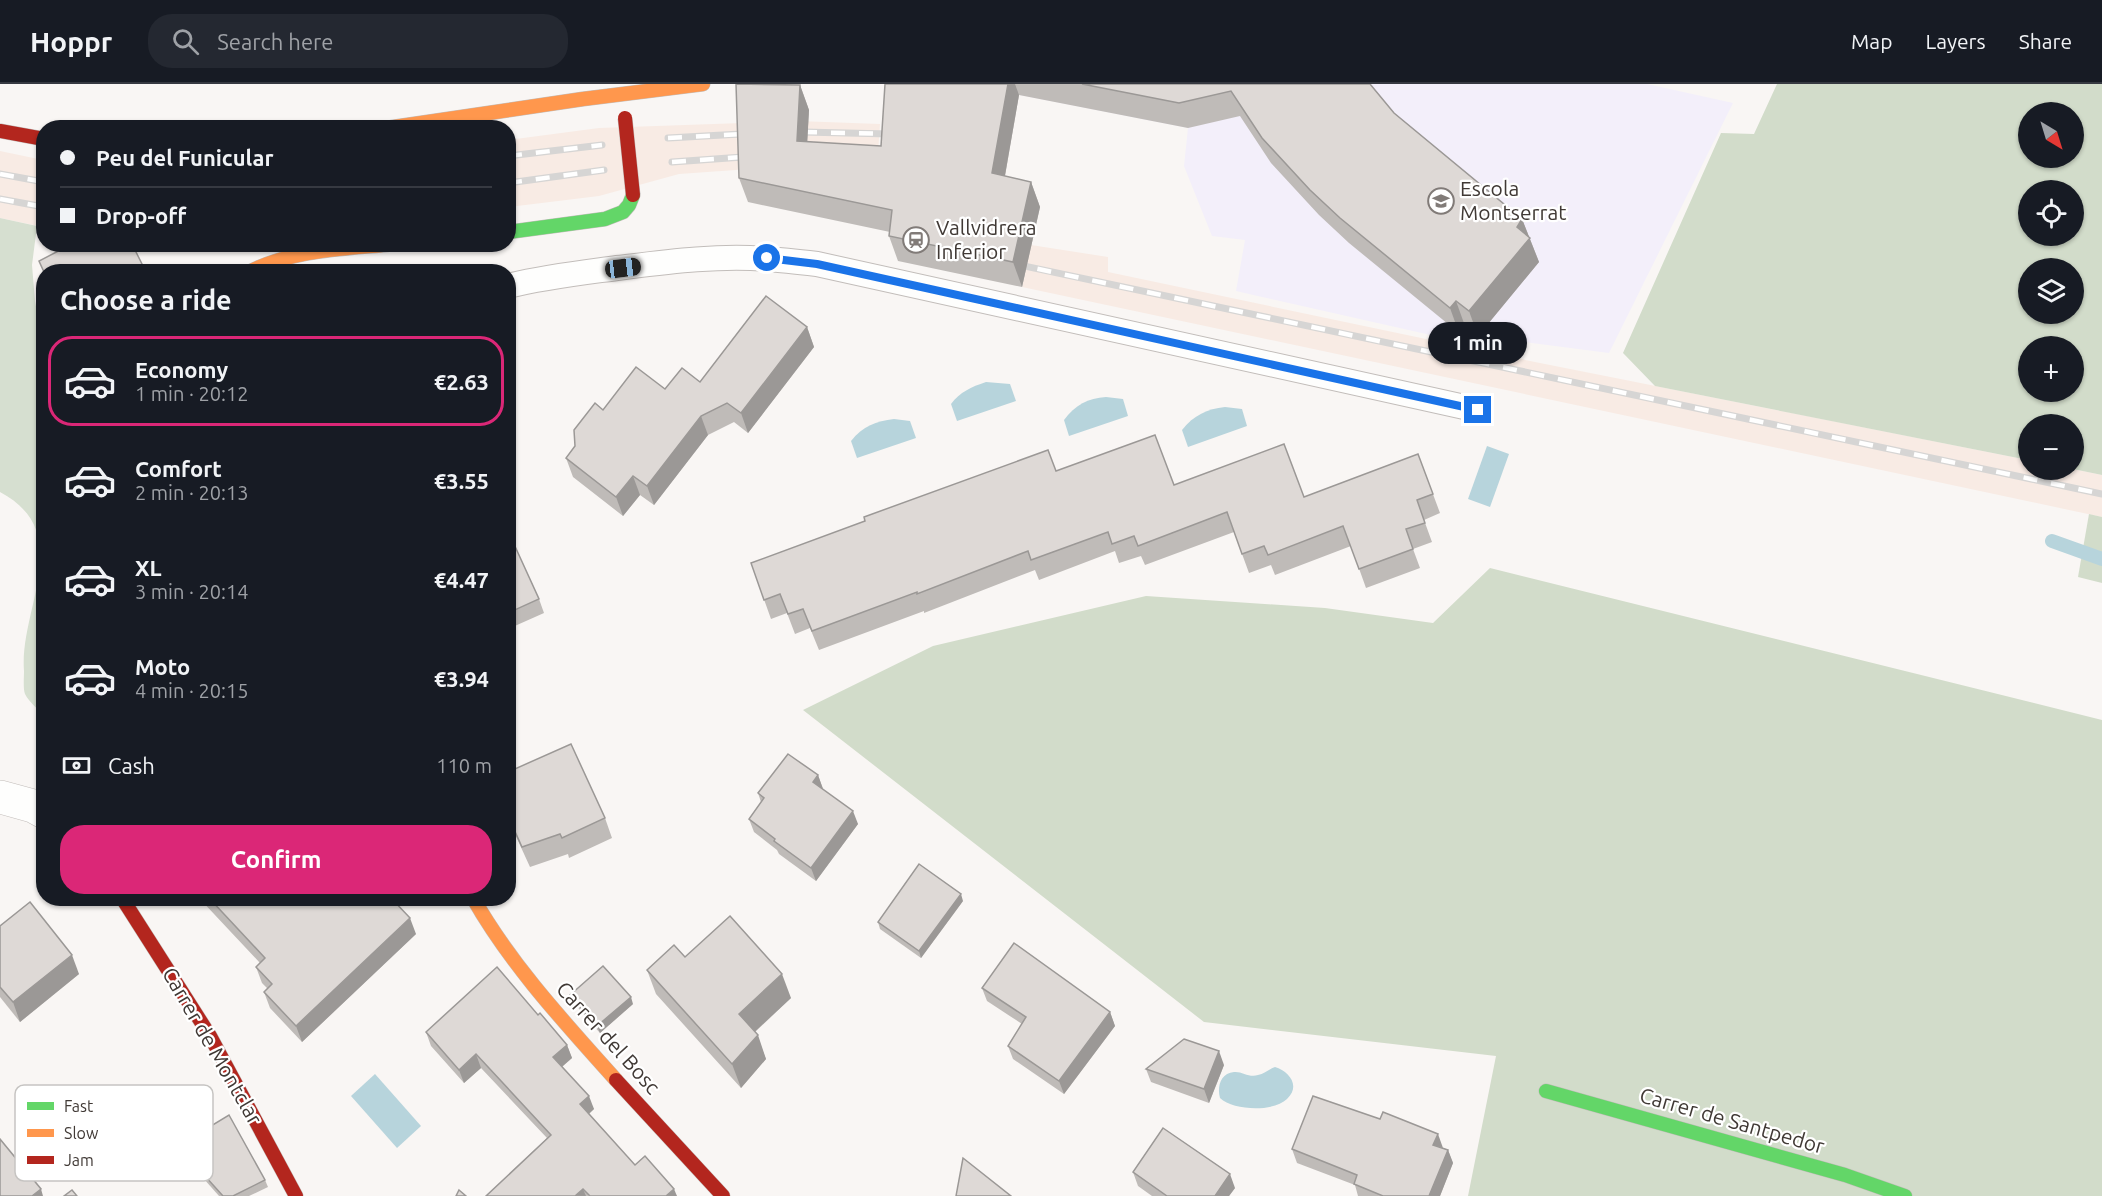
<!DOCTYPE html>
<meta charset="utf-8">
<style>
:root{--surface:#171b24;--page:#242831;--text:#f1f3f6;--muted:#9ea1a6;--line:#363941;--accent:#db2777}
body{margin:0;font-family:Ubuntu,sans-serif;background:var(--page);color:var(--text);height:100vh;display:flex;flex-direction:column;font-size:22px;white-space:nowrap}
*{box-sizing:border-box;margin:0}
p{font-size:20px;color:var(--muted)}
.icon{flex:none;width:33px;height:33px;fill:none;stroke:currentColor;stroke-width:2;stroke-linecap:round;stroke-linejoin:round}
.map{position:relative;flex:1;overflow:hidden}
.drawer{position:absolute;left:36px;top:180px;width:480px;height:642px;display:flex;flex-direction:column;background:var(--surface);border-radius:24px;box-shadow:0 2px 4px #0004}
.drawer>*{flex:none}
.banner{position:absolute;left:36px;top:36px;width:480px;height:132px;border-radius:24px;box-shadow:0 2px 4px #0004;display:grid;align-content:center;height:132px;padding:0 24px;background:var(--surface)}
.needle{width:39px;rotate:142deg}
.fabs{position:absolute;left:2018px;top:18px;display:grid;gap:12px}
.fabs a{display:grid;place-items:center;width:66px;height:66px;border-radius:50%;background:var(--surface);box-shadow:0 2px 4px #0004;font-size:30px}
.end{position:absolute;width:27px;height:27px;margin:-14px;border:8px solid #1a73e8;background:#fff;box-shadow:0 0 0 3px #fff}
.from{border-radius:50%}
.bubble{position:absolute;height:42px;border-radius:21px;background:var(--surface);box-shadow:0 2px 4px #0004;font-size:20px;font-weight:600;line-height:42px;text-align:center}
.car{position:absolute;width:18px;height:36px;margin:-18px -9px;border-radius:8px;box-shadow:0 0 4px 2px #0007;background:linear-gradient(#222 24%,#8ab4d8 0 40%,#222 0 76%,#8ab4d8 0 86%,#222 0)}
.banner b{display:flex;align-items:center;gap:21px;height:57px;font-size:22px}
.banner b+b{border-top:2px solid var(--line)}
.banner i{width:15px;height:15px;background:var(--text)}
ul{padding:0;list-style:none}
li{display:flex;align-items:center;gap:18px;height:90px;margin:0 12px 9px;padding:0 12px;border:3px solid transparent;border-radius:24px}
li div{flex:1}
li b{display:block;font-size:22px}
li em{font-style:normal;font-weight:600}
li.current{border-color:var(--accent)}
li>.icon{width:54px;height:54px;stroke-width:1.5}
h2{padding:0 24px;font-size:27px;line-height:72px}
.pay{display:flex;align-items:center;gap:15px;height:66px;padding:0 24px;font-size:22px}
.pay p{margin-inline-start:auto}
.cta{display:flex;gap:12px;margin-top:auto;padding:12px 24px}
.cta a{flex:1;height:69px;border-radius:24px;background:var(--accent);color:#fff;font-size:24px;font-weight:600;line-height:69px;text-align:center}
header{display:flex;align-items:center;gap:36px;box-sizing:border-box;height:84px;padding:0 30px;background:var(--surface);border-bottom:2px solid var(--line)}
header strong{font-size:28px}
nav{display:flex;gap:33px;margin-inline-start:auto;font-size:21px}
.search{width:420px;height:54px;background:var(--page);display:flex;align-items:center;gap:15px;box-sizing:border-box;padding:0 21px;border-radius:24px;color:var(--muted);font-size:22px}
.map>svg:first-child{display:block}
.built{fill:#f8ebe4}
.education{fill:#f3effa}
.green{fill:#d6dfd0}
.forest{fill:#d2dcca;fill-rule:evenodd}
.water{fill:#b7d4dc}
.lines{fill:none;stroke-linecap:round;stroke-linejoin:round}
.stream{stroke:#b7d4dc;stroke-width:14}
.lane-casing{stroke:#c2bdba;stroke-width:26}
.street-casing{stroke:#c2bdba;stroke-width:34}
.fast-casing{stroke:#c2bdba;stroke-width:15}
.slow-casing{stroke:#c2bdba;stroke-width:15}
.jam-casing{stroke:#c2bdba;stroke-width:15}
.lane{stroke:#fefefd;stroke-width:24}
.street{stroke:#fefefd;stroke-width:33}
.fast{stroke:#63d668;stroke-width:14}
.slow{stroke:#ff974d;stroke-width:14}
.jam{stroke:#b3261e;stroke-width:14}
.rail-casing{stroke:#d6d5d4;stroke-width:7}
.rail{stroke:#fff;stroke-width:4.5;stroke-dasharray:14;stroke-linecap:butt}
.jam-bridge-casing{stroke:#c2bdba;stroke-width:15;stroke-linecap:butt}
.jam-bridge{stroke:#b3261e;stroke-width:14}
.wall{fill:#bfbbb8}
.shaded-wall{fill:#9b9896}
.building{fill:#ded9d6;stroke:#9b9896;stroke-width:1.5}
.route{stroke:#1a73e8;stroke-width:8}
.labels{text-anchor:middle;stroke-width:4.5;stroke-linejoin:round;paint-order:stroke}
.poi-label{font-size:21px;fill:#403935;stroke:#fff;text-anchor:start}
.street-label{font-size:21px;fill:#403935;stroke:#fff}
.key{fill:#fff;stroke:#c6c4c2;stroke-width:1.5}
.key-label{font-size:16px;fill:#403935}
</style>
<header>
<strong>Hoppr</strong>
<div class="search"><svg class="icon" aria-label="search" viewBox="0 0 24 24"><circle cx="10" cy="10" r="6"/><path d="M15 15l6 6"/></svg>Search here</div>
<nav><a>Map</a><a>Layers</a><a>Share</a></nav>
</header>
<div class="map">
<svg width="2102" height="1112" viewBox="0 0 2102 1112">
<rect width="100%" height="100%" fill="#f9f6f4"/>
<g class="built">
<path d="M797 37 880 40 877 84 777 83 679 90 599 112 509 123 508 56 599 44Z"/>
<path d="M0 67 43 76V143L0 134Z"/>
<path d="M1031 161 1108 173V188L1540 279 2028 376V386L2073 385 2102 391V433L1022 203Z"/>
</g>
<path class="education" d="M964 0H1647L1733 19 1609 269 1479 252 1475 261 1236 207 1245 156 1212 152 1184 82 1188 44Z"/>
<path class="green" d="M0 134 37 142 32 181 35 217 44 266 43 631C38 625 29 618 25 610 23 605 24 594 24 587 19 524 77 449 0 408Z"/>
<g class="forest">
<path d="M1777 0H2102V391L2073 385V340H2028V376L1655 302 1623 269 1721 49 1754 50ZM2028 28H2073V74H2028ZM2028 106H2073V152H2028ZM2028 184H2073V230H2028ZM2028 262H2073V308H2028Z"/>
<path d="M2089 430 2102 433V499L2078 493Z"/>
<path d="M1490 484 2102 636V1112H1468L1496 972 1204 938 803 626 933 562 1146 512 1325 524 1433 539Z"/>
</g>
<g class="water">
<path d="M986 298 1010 300 1016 317 957 337 951 320C960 308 971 303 986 298Z"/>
<path d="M1106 313 1123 315 1128 332 1069 352 1064 336C1075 321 1088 314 1106 313Z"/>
<path d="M1225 323 1242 325 1247 342 1188 363 1182 346C1194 331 1207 325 1225 323Z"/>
<path d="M894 335 910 337 916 354 857 374 851 357C863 342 876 337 894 335Z"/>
<path d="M1487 362 1509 370 1490 423 1468 415Z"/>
<path d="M1275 983C1289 987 1301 1002 1287 1015 1274 1028 1234 1027 1220 1014 1217 1004 1220 989 1234 988 1242 987 1249 994 1258 991 1264 990 1269 985 1275 983Z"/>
<path d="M375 990 421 1042 397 1064 351 1012Z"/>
</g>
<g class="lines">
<path class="stream" d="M2052 457 2102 475"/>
<g class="lane-casing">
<path id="lane" d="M508 202C544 193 580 189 617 184 666 178 717 171 767 175 783 176 800 178 817 180L1478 326"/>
</g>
<g class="street-casing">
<path id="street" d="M0 713 33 722 44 728"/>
</g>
<g class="fast-casing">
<g id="fast">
<path d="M508 148 605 135 623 128 629 121 633 111"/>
<path d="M1546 1007 1845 1091 1905 1112"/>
</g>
</g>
<g class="slow-casing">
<g id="slow">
<path d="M387 44 583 15 703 0"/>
<path d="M249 188C294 165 345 165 394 160"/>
<path d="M473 814C511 881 565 939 616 996"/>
</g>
</g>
<g class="jam-casing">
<g id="jam">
<path d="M0 47 44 55"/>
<path d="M122 814 210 952 296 1112"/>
<path d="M616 996 723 1112"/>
</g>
</g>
<use href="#lane" class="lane"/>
<use href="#street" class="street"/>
<use href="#fast" class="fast"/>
<use href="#slow" class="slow"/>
<use href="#jam" class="jam"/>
<g class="rail-casing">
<g id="rail">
<path d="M803 48 890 50"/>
<path d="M668 54 741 50"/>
<path d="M508 72 602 61"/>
<path d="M672 78 743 73"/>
<path d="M0 90 44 98"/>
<path d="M508 99 604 86"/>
<path d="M0 115 44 123"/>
<path d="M1010 179 2102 410"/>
</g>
</g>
<use href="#rail" class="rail"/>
<g class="jam-bridge-casing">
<path id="jam-bridge" d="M625 34 633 111"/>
</g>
<use href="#jam-bridge" class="jam-bridge"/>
</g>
<g class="wall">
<path d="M885 0H1370L1394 29 1522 135 1539 178 1478 252 1465 242 1459 249 1349 159 1319 131 1271 79 1240 32 1188 44 1019 11 1005 92 1031 98 1040 123 1022 203 898 177 889 152 890 148 748 118 739 94 800 1 809 26 807 58 881 62Z"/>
<path d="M807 243 814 263 748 349 734 338 708 351 654 421 640 411 623 432 573 393 566 374 603 326 700 298Z"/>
<path d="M1418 370 1440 429 1424 436 1432 458 1413 465 1420 484 1366 504 1351 462 1275 491 1271 481 1249 489 1234 448 1145 481 1141 472 1119 479 1115 467 1039 496 1035 486 924 529V527L819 566 810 544 795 550 787 529 771 535 751 479 1056 387 1174 401 1304 413Z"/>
<path d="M508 447 539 515 544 529 508 545Z"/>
<path d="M508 688 605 734 612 754 569 774 568 770 530 783 514 748 508 750Z"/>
<path d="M818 691 823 705 858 740 816 797 779 770 777 766 754 748 749 735 761 718 758 709Z"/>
<path d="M199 814H333L336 818 416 850 302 958 270 924 264 908 268 905 262 899 256 883 260 879Z"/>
<path d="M963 817 921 874 880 845 878 838Z"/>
<path d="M0 842 79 890 20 938 0 913Z"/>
<path d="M685 873 791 914 755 948 766 975 741 1004 656 910 647 886Z"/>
<path d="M982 904 1110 928 1115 942 1064 1010 1013 975 1008 962 1022 940 987 917Z"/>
<path d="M570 911 633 920 600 949 573 918Z"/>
<path d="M538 931 567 961 572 974 562 983 594 1025 589 1030 635 1081 677 1112H486L547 1054 481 984 464 999 431 962 426 948Z"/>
<path d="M1224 981 1209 1019 1151 998 1146 985Z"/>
<path d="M178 1062 265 1096 268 1103 249 1112H219L181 1069Z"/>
<path d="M1443 1064 1448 1066 1453 1079 1440 1112H1358L1355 1101 1297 1079 1292 1065Z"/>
<path d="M1133 1088 1235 1104 1229 1112H1152L1138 1102Z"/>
</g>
<g class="shaded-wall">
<path d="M1008 0H1015L1019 11 1001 114 992 89Z"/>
<path d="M800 1 809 26 806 82 797 57Z"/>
<path d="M1031 98 1040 123 1022 203 1013 178Z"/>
<path d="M1522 135 1539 178 1478 252 1469 227 1517 143Z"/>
<path d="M1456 217 1465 242 1459 249 1450 224Z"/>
<path d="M807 243 814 263 748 349 741 329Z"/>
<path d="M701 332 708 351 654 421 647 402Z"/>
<path d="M633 392 640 411 623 432 616 413Z"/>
<path d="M818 691 823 705 813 698Z"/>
<path d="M853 727 858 740 816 797 811 784Z"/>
<path d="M961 810 963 817 921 874 919 867Z"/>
<path d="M410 834 416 850 302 958 296 942Z"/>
<path d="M72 871 79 890 20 938 13 918Z"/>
<path d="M782 890 791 914 748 954 739 930Z"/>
<path d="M631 913 633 920 600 949 597 942Z"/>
<path d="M1110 928 1115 942 1064 1010 1059 997Z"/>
<path d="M758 951 766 975 741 1004 732 980Z"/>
<path d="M567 961 572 974 558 986 553 973Z"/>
<path d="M1219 967 1224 981 1209 1019 1204 1005Z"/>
<path d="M476 970 481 984 464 999 459 986Z"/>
<path d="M589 1012 594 1025 585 1033 580 1020Z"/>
<path d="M1438 1050 1443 1064 1433 1061Z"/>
<path d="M1448 1066 1453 1079 1440 1112H1429Z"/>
<path d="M1230 1090 1235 1104 1229 1112H1215Z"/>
<path d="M41 1105 43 1112H32Z"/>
<path d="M583 1105 586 1112H575Z"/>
<path d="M674 1105 677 1112H666Z"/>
</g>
<g class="building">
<path d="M736 0 800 1 797 57 881 62 885 0H1008L992 89 1031 98 1013 178 889 152 892 126 739 94Z"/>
<path d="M1082 0H1370L1394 29 1522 135 1517 143 1530 154 1469 227 1456 217 1450 224 1340 134 1310 106 1262 54 1231 7 1179 19Z"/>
<path d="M72 160H99L101 165 110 160H132L146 188H44L39 177Z"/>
<path d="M766 212 807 243 741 329 727 319 701 332 647 402 633 392 616 413 566 374 575 362 574 346 595 319 603 326 636 283 665 305 682 284 700 298Z"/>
<path d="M1155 351 1174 401 1284 360 1304 413 1418 370 1433 410 1417 416 1425 439 1406 445 1413 465 1359 485 1343 442 1268 471 1264 462 1242 470 1227 428 1138 462 1134 452 1112 460 1108 448 1031 476 1028 467 917 510V508L812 547 803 525 788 530 780 510 764 516 751 479 865 437 864 433 1048 366 1056 387Z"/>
<path d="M508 447 539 515 508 529Z"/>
<path d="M571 660 605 734 562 754 560 750 522 763 508 732V688Z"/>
<path d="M788 670 818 691 813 698 853 727 811 784 774 757 775 755 749 735 764 714 758 709Z"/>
<path d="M919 780 961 810 919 867 878 838Z"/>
<path d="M209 814H333L336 818 339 814H391L410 834 296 942 264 908 272 900 256 883 265 874Z"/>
<path d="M30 818 72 871 13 918 0 903V842Z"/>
<path d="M730 832 782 890 739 930 758 951 732 980 647 886 674 861 685 873Z"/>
<path d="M1014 859 1110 928 1059 997 1008 962 1026 933 982 904Z"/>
<path d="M603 882 631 913 597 942 570 911Z"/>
<path d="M497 883 538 931 540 929 567 961 553 973 589 1012 580 1020 635 1081 645 1072 674 1105 666 1112H590L583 1105 575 1112H486L551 1051 476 970 459 986 426 948Z"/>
<path d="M1184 955 1219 967 1204 1005 1146 985Z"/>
<path d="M1313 1012 1380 1035 1383 1028 1438 1050 1433 1061 1448 1066 1429 1112H1383L1354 1100 1357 1091 1292 1065Z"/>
<path d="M229 1031 265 1096 233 1112H223L178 1062Z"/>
<path d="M1163 1044 1230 1090 1215 1112H1167L1133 1088Z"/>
<path d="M0 1055 41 1105 32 1112H0Z"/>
<path d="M963 1074 1011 1112H956Z"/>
<path d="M72 1106 77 1112H64Z"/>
<path d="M459 1106 466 1112H456Z"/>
</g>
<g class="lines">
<path class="route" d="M767 174 817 180 1478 326"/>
</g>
<defs>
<g id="school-ring" transform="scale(1.35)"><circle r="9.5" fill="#fff" stroke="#817b78" stroke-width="1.5"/><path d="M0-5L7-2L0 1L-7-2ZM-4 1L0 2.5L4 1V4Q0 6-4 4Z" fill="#817b78"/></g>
<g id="station-ring" transform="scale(1.35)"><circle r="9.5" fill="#fff" stroke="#817b78" stroke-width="1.5"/><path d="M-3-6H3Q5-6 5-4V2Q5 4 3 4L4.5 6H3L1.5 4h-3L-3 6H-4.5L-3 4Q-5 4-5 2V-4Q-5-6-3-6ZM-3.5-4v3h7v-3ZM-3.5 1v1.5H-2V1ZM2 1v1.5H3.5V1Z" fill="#817b78"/></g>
</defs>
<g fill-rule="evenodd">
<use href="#school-ring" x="1441" y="117"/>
<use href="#station-ring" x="916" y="156"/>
</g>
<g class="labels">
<g class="poi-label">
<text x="1460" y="112">Escola<tspan x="1460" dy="24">Montserrat</tspan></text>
<text x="936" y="151">Vallvidrera<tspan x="936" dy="24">Inferior</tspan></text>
</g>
<g class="street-label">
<text transform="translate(608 954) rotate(48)" y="7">Carrer del Bosc</text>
<text transform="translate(212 962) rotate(60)" y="7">Carrer de Montclar</text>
<text transform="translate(1732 1037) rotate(16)" y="7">Carrer de Santpedor</text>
</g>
</g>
<rect x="15" y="1001" width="198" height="96" rx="9" class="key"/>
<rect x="27" y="1018" width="27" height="8" fill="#63d668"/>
<rect x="27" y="1045" width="27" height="8" fill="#ff974d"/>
<rect x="27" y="1072" width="27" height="8" fill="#b3261e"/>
<g class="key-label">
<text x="64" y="1028">Fast</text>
<text x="64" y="1055">Slow</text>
<text x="64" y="1082">Jam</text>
</g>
</svg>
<div class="fabs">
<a><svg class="needle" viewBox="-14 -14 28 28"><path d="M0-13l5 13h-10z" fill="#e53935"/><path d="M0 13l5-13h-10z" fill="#9ea1a6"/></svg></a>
<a><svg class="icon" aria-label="locate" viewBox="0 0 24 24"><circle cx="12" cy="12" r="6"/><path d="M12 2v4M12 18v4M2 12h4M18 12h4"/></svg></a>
<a><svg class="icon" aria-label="layers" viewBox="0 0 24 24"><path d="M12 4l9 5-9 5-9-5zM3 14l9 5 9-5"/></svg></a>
<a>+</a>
<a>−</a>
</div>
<i class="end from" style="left:767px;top:174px"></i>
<i class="end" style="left:1478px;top:326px"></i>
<div class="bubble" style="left:1428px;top:238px;width:99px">1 min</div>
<i class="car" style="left:623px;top:184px;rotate:83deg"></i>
<div class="banner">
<b><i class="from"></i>Peu del Funicular</b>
<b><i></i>Drop-off</b>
</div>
<section class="drawer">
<h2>Choose a ride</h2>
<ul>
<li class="current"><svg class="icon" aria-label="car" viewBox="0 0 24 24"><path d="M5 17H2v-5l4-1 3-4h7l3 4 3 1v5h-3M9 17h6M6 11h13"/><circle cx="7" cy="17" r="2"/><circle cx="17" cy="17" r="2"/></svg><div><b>Economy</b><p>1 min · 20:12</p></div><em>€2.63</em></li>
<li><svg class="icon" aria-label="car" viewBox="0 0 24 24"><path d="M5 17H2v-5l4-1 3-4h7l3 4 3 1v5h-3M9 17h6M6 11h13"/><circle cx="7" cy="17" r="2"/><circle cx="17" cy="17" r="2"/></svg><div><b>Comfort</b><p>2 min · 20:13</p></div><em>€3.55</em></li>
<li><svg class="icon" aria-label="car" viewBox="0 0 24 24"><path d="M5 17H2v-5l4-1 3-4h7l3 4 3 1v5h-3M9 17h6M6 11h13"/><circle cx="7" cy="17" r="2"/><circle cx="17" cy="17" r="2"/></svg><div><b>XL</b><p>3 min · 20:14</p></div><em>€4.47</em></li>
<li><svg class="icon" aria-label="car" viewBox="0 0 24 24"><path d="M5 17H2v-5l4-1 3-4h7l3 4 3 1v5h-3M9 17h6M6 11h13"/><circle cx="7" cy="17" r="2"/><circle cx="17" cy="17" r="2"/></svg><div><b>Moto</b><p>4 min · 20:15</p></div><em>€3.94</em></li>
</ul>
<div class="pay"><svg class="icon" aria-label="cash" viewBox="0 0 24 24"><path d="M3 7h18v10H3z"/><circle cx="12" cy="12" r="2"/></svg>Cash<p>110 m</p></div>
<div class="cta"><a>Confirm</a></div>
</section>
</div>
